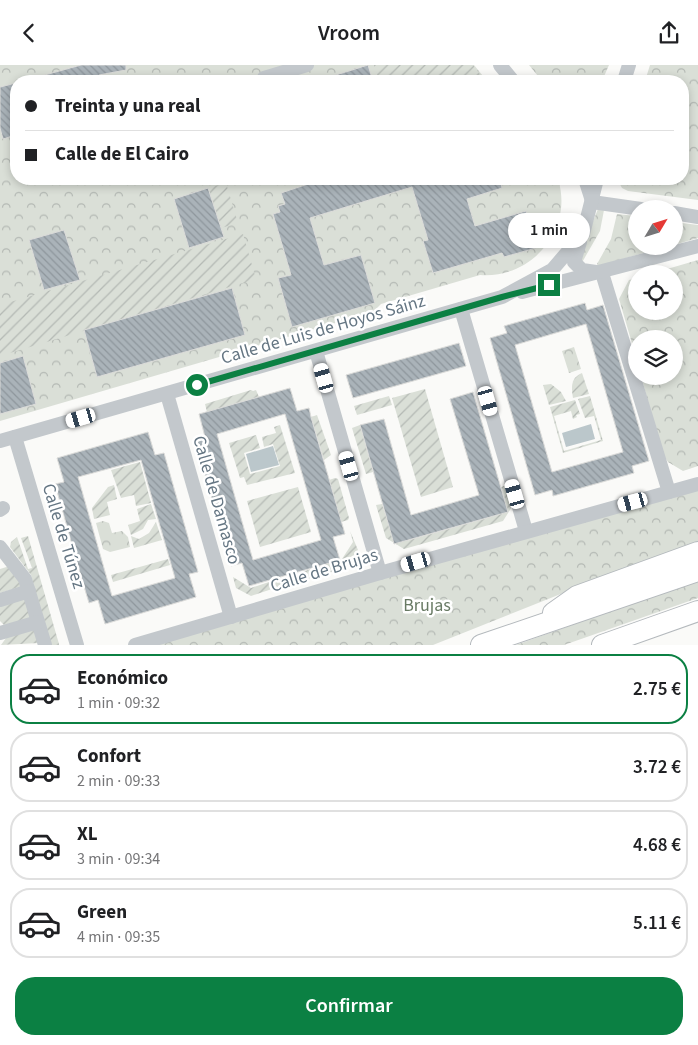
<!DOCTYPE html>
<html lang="es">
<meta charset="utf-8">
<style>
:root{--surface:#fff;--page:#f2f2f2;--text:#202124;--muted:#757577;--line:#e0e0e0;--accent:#0b8043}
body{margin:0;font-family:"Source Sans 3",sans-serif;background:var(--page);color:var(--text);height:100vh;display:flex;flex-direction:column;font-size:19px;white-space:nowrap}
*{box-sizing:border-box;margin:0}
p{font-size:16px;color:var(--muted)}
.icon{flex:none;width:28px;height:28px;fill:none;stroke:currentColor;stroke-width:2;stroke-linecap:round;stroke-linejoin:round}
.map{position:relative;height:580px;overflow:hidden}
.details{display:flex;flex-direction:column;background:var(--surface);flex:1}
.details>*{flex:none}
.guide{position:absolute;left:10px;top:10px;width:679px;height:110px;border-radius:20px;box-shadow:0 2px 8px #0003;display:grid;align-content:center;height:110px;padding:0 15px;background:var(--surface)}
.needle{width:32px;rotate:52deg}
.buttons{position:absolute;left:628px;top:135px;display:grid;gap:10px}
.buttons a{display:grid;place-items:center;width:55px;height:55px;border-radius:50%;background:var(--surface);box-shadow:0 2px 8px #0003;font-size:25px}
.end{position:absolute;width:22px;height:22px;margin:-11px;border:6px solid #0b8043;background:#fff;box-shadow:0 0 0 2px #fff}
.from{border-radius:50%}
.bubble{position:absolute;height:35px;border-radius:18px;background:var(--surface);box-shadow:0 2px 8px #0003;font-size:16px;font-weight:600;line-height:35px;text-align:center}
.car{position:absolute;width:15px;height:30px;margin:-15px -8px;border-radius:6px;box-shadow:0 0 4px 1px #0007;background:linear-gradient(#fff 24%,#345 0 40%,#fff 0 76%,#345 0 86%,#fff 0)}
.guide b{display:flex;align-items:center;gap:18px;height:48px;font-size:19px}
.guide b+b{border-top:1px solid var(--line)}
.guide i{width:12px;height:12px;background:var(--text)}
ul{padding:9px 0 0;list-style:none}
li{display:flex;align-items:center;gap:15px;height:70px;margin:0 10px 8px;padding:0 5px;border:2px solid var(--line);border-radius:20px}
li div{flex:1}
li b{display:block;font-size:19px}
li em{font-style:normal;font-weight:600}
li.active{border-color:var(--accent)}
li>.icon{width:45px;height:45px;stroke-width:1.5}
.cta{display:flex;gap:10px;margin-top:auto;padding:10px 15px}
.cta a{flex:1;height:58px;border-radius:20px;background:var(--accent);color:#fff;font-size:20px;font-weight:600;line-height:58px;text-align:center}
header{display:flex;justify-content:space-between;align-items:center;height:65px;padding:0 15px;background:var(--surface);font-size:22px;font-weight:600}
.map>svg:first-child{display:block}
.forest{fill:url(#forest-crowns)}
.garden{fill:url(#garden-furrows)}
.water{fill:#bbc7cb}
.building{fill:url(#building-back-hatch);stroke:#dcdcda;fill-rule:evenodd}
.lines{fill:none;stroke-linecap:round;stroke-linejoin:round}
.highway-casing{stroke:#b4b9bd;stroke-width:22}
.minor{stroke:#c3c8cc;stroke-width:14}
.highway{stroke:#fff;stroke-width:20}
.route{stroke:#0b8043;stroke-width:6}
.labels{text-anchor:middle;stroke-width:5;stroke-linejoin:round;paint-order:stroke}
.street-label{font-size:18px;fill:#657683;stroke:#fff}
.park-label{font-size:18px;fill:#687a64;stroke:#fff}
</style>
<header><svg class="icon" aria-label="back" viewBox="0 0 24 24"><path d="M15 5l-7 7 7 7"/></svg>Vroom<svg class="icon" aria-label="share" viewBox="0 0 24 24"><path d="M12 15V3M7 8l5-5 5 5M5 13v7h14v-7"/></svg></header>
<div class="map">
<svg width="698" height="580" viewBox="0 0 698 580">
<defs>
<pattern id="forest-crowns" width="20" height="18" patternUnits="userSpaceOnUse" patternTransform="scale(1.25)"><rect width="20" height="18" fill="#dadfd7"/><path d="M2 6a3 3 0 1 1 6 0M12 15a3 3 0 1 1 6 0" fill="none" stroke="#b4b9b4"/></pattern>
<pattern id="garden-furrows" width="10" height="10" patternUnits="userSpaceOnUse" patternTransform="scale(1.25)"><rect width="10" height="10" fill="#dadfd7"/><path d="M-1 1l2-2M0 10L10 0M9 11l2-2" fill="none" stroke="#b4b9b4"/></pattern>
<pattern id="building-back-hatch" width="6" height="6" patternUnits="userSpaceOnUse" patternTransform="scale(1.25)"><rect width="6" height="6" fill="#aab3b9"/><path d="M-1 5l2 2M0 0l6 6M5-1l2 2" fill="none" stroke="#8e969c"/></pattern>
</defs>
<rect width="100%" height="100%" fill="#fafaf8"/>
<g class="forest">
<path d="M0 0H474L487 16H16V114H558C574 164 532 214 480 210L381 239 373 247 0 356Z"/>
<path d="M529 0H609L602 16H542Z"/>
<path d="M650 0H698V135L628 126 622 123 617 114H682V16H645Z"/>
<path d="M598 144 604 145 600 166 580 201 577 195Z"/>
<path d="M617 149 636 151V181H668L598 201 597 199 611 174Z"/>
<path d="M674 157 698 160V173L674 180Z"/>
<path d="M698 195V401L683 406 668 397 663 390 641 311H674V274H636V292L619 234 629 215 636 213V246H674V209H650Z"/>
<path d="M574 282 581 304 569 308 562 286Z"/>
<path d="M698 422V477L636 499 433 580H148Z"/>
<path d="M103 456 109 458 112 468 122 466 128 472 130 482 110 487 103 484 96 458Z"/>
<path d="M698 515V533L564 580H516Z"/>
</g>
<g class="garden">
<path d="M374 0H473L485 16H379Z"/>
<path d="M226 118 238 158 221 163 208 123Z"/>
<path d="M243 169 256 214 0 291V240Z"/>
<path d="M582 308 589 329 573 333C571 321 571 313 582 308Z"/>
<path d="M551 319 561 327 566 336 549 340 543 320Z"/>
<path d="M425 324 453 422 421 432 392 333Z"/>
<path d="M251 325 253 326 256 325 259 332 207 347 205 339Z"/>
<path d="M389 331 392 340 357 350 354 341Z"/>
<path d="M590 331 603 376 563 388 550 342 575 335 580 349 576 350 577 352 573 354 571 346 554 351 564 386 601 375 594 351 585 353 578 334Z"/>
<path d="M317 350 331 390 324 395 311 352Z"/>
<path d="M280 360 295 408 247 420 244 412 240 413 229 378 256 370 260 383 244 388 250 409 280 401 273 379 264 382 262 372 276 368 274 362Z"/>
<path d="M360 360 373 407 366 409 352 363Z"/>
<path d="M140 397 151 438 136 441 134 430 121 433 111 405Z"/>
<path d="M335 413 338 414 349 453 348 455 341 457 329 415Z"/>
<path d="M509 419 515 437 503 456 404 484 386 473 376 440 382 439 391 467 406 476 498 450 505 435 501 422Z"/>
<path d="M114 420 117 434 107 437 110 450 94 454 92 443 108 422Z"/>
<path d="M298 422 311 467 260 482 247 436Z"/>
<path d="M151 439 156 454 148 455 143 464 131 470 128 460 140 456 137 444Z"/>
<path d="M156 457 162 475 134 483 131 471 139 474 149 468Z"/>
<path d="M350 466 358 485 349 502 276 523 274 516 342 494 353 477Z"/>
<path d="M28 471 59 579V580H49L31 510 10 482 11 477 17 472 28 504 32 503 21 473Z"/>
<path d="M168 494 170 500 113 517 111 510Z"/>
<path d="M16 499 23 521 0 528V504Z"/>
<path d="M233 512 251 523 269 517 272 524 251 531 236 523Z"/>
<path d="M24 530 31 553 4 560 0 556V537Z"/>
<path d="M34 560 39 578 1 580 6 573Z"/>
</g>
<g class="water">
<path d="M591 359 595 374 566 382 562 368Z"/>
<path d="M273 381 279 400 251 407 246 389Z"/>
</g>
<g class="building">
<path d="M81 0H126V5L99 10 100 16H34V13Z"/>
<path d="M368 0 373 16H323V14Z"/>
<path d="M16 18V70L3 74 0 63V22Z"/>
<path d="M323 114H474L475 116 500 114 502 123 467 134 475 161 526 146 536 183 504 192 502 188 433 208 423 176 428 175 412 122 310 153 324 200 361 190 375 238 292 262 278 213 291 210 273 149 280 147 278 141 285 139 281 128Z"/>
<path d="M208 123 224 172 189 183 174 134Z"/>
<path d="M64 165 80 215 44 225 29 175Z"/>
<path d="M232 223 245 270 97 312 84 265Z"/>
<path d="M585 238 587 245 603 240 649 396 632 401 634 408 553 431 552 425 535 430 490 273 507 268 504 261ZM586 259 623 387 552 407 515 280Z"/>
<path d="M459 278 466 301 353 333 346 310Z"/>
<path d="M23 291 36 339 0 349V298Z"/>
<path d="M290 323 297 346 309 343 311 352 345 469 333 472 340 495 249 521 242 498 231 501 195 375 205 372 199 349ZM285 349 321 475 253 495 217 369Z"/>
<path d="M473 327 508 447 394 479 360 360 384 354 411 450 479 430 450 334Z"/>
<path d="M148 367 155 390 164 388 198 507 189 509 196 532 105 559 98 535 89 538 80 508 55 419 64 417 57 393ZM141 395 175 513 112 531 78 412Z"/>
</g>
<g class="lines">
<g class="highway-casing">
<g id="highway">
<path d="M553 548 577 531 698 487"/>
<path d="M481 580 698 506"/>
<path d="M602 580 698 546"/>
</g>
</g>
<g class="minor">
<path d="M500 0 513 16"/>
<path d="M264 16V13L307 0"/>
<path d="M624 16 629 0"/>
<path d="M585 114 592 136"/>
<path d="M592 137 641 144"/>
<path d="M674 148 698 152"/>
<path d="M580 177 574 197 582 205 596 207"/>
<path d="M602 208 669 427"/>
<path d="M522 227 698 181"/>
<path d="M461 244 526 466"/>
<path d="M316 286 380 508"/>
<path d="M167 329 231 552"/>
<path d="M15 372 77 580"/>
<path d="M0 376 502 232 552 205 583 169 597 114"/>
<path d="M0 445 3 443"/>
<path d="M0 482 25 514 45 580"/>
<path d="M0 535 29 526"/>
<path d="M0 568 38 557"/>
<path d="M135 580 380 508 698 419"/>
</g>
<use href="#highway" class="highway"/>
</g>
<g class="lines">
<path class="route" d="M197 320 502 232 549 220"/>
</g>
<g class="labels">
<g class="street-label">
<text transform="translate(323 264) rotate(-16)" y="6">Calle de Luis de Hoyos Sáinz</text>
<text transform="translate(217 435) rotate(74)" y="6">Calle de Damasco</text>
<text transform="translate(64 471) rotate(73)" y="6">Calle de Túnez</text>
<text transform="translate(324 505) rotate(-17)" y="6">Calle de Brujas</text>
</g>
<g class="park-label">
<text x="427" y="546">Brujas</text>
</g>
</g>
</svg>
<div class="buttons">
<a><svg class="needle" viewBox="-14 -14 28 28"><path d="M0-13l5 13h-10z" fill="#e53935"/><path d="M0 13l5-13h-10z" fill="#757577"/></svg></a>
<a><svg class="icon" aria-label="locate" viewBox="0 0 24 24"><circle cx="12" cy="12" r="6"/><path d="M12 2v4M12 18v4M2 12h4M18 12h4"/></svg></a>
<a><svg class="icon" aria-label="layers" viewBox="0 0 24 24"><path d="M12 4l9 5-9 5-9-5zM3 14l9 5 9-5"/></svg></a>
</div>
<i class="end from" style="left:197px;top:320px"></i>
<i class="end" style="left:549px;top:220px"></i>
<div class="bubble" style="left:508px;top:148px;width:82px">1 min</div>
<i class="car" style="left:324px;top:313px;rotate:344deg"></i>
<i class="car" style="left:488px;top:336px;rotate:164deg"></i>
<i class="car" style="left:81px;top:353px;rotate:254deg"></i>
<i class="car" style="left:349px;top:401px;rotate:344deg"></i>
<i class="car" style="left:515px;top:429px;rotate:344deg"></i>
<i class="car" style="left:633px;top:437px;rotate:255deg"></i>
<i class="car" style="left:416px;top:497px;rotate:254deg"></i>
<div class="guide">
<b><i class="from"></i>Treinta y una real</b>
<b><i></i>Calle de El Cairo</b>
</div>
</div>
<section class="details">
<ul>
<li class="active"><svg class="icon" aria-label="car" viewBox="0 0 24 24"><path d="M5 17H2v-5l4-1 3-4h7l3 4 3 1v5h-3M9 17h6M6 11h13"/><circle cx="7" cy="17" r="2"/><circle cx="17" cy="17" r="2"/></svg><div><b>Económico</b><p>1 min · 09:32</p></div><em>2.75 €</em></li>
<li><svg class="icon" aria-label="car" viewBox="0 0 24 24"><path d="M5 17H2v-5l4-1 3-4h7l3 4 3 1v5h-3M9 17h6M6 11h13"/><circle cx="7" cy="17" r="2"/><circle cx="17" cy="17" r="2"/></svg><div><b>Confort</b><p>2 min · 09:33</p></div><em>3.72 €</em></li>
<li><svg class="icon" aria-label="car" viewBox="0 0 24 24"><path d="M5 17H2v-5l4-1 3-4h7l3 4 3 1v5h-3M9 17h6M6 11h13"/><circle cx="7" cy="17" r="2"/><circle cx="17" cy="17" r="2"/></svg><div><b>XL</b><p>3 min · 09:34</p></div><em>4.68 €</em></li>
<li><svg class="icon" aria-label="car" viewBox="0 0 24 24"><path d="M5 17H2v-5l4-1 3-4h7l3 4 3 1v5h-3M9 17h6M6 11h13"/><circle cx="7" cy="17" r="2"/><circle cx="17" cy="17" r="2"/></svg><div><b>Green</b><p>4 min · 09:35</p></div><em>5.11 €</em></li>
</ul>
<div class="cta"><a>Confirmar</a></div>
</section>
